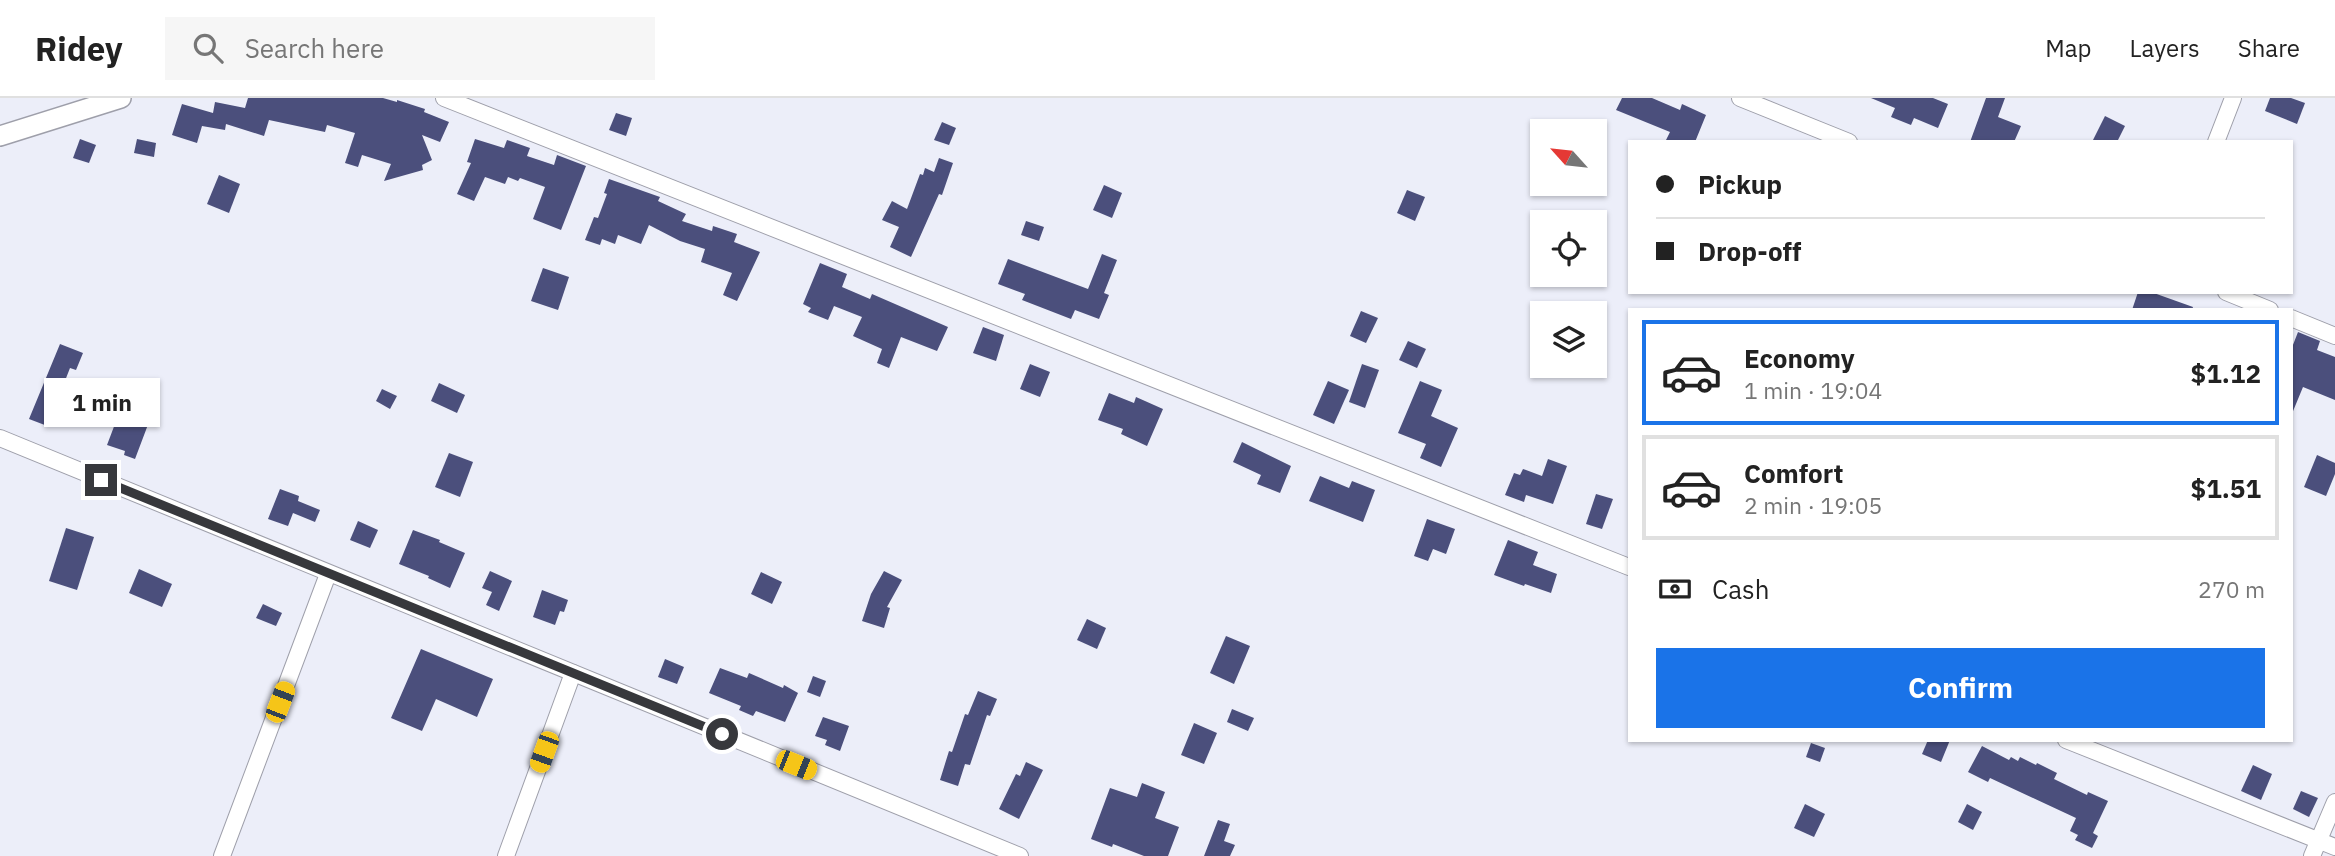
<!DOCTYPE html>
<meta charset="utf-8">
<style>
:root{--surface:#fff;--page:#f6f6f6;--text:#222;--muted:#767676;--line:#e0e0e0;--accent:#1a73e8}
body{margin:0;font-family:"IBM Plex Sans",sans-serif;background:var(--page);color:var(--text);height:100vh;display:flex;flex-direction:column;font-size:26px;white-space:nowrap}
*{box-sizing:border-box;margin:0}
p{font-size:23px;color:var(--muted)}
.icon{flex:none;width:38px;height:38px;fill:none;stroke:currentColor;stroke-width:2;stroke-linecap:round;stroke-linejoin:round}
.map{position:relative;flex:1;overflow:hidden}
.sheet{position:absolute;left:1628px;top:210px;width:665px;height:434px;display:flex;flex-direction:column;background:var(--surface);border-radius:0px;box-shadow:0 2px 5px #0004}
.sheet>*{flex:none}
.guide{position:absolute;left:1628px;top:42px;width:665px;height:154px;border-radius:0px;box-shadow:0 2px 5px #0004;display:grid;align-content:center;height:154px;padding:0 28px;background:var(--surface)}
.needle{width:46px;rotate:297deg}
.controls{position:absolute;left:1530px;top:21px;display:grid;gap:14px}
.controls a{display:grid;place-items:center;width:77px;height:77px;border-radius:0px;background:var(--surface);box-shadow:0 2px 5px #0004;font-size:35px}
.end{position:absolute;width:32px;height:32px;margin:-16px;border:9px solid #37383c;background:#fff;box-shadow:0 0 0 4px #fff}
.from{border-radius:50%}
.bubble{position:absolute;height:49px;border-radius:0px;background:var(--surface);box-shadow:0 2px 5px #0004;font-size:23px;font-weight:700;line-height:49px;text-align:center}
.car{position:absolute;width:21px;height:42px;margin:-21px -10px;border-radius:9px;box-shadow:0 0 5px 2px #0007;background:linear-gradient(#f5c518 24%,#345 0 40%,#f5c518 0 76%,#345 0 86%,#f5c518 0)}
.guide b{display:flex;align-items:center;gap:24px;height:66px;font-size:26px}
.guide b+b{border-top:2px solid var(--line)}
.guide i{width:18px;height:18px;background:var(--text)}
ul{padding:12px 0 0;list-style:none}
li{display:flex;align-items:center;gap:21px;height:105px;margin:0 14px 10px;padding:0 14px;border:4px solid var(--line);border-radius:0px}
li div{flex:1}
li b{display:block;font-size:26px}
li em{font-style:normal;font-weight:700}
li.active{border-color:var(--accent)}
li>.icon{width:63px;height:63px;stroke-width:1.5}
.pay{display:flex;align-items:center;gap:18px;height:77px;padding:0 28px;font-size:26px}
.pay p{margin-inline-start:auto}
.button{display:flex;gap:14px;margin-top:auto;padding:14px 28px}
.button a{flex:1;height:80px;border-radius:0px;background:var(--accent);color:#fff;font-size:28px;font-weight:700;line-height:80px;text-align:center}
header{display:flex;align-items:center;gap:42px;box-sizing:border-box;height:98px;padding:0 35px;background:var(--surface);border-bottom:2px solid var(--line)}
header strong{font-size:33px}
nav{display:flex;gap:38px;margin-inline-start:auto;font-size:24px}
.search{width:490px;height:63px;background:var(--page);display:flex;align-items:center;gap:18px;box-sizing:border-box;padding:0 24px;border-radius:0px;color:var(--muted);font-size:26px}
.map>svg:first-child{display:block}
.building{fill:#4b4f7c}
.lines{fill:none;stroke-linecap:round;stroke-linejoin:round}
.minor-casing{stroke:#9e9faa;stroke-width:18}
.tertiary-casing{stroke:#9e9faa;stroke-width:22}
.minor{stroke:#fff;stroke-width:16}
.tertiary{stroke:#fff;stroke-width:19}
.route{stroke:#37383c;stroke-width:9}
</style>
<header>
<strong>Ridey</strong>
<div class="search"><svg class="icon" aria-label="search" viewBox="0 0 24 24"><circle cx="10" cy="10" r="6"/><path d="M15 15l6 6"/></svg>Search here</div>
<nav><a>Map</a><a>Layers</a><a>Share</a></nav>
</header>
<div class="map">
<svg width="2335" height="758" viewBox="0 0 2335 758">
<rect width="100%" height="100%" fill="#eceef9"/>
<g class="building">
<path d="M248 0H383L397 4V2L425 11 424 14 449 24 440 44 422 37 432 62 422 67 423 72 384 83 391 66 362 57 358 69 345 65 355 35 327 27 325 34 269 22 264 38 226 26 225 32 202 28 197 45 172 37 182 6 213 15 215 4 245 10Z"/>
<path d="M1622 0H1652L1680 12 1682 6 1706 17 1695 44H1665L1670 34 1616 12Z"/>
<path d="M1871 0H1933L1948 6 1938 30 1914 20 1911 27 1891 19 1895 10Z"/>
<path d="M1986 0H2005L1998 19 2021 28 2014 44H1970Z"/>
<path d="M2270 0H2291L2305 5 2297 26 2265 13Z"/>
<path d="M616 15 632 20 626 38 609 32Z"/>
<path d="M2105 18 2125 28 2117 44H2092Z"/>
<path d="M942 24 956 30 949 47 934 42Z"/>
<path d="M80 41 96 47 89 65 73 60Z"/>
<path d="M137 41 156 45 154 59 134 55Z"/>
<path d="M475 41 504 50 507 42 530 50 527 58 554 67 557 57 586 68 561 132 533 121 545 89 520 80 518 83 508 79 505 86 485 79 474 103 457 96 471 65 467 64Z"/>
<path d="M939 60 953 65 942 97 939 96 911 159 890 149 899 129 882 122 892 103 907 111 920 76 923 77 925 70 934 74Z"/>
<path d="M219 77 240 86 229 115 207 106Z"/>
<path d="M609 81 660 99 658 103 686 116 682 123 712 133 713 128 737 136 734 144 760 154 737 203 723 197 732 175 701 164 705 151 680 143 649 127 641 146 618 137 615 146 602 141 600 147 585 142 594 119 598 120 607 96 604 95Z"/>
<path d="M1104 87 1122 95 1112 120 1093 112Z"/>
<path d="M1407 92 1425 99 1415 123 1397 115Z"/>
<path d="M1026 123 1044 129 1039 143 1021 137Z"/>
<path d="M1102 156 1117 162 1104 195 1109 197 1099 221 1075 212 1071 221 1022 202 1025 196 998 186 1008 161 1088 191Z"/>
<path d="M820 165 847 176 842 189 870 201 872 196 948 229 937 253 901 239 889 270 877 265 882 251 853 238 862 219 834 208 828 222 808 214 811 210 803 206Z"/>
<path d="M543 170 569 179 558 212 531 203Z"/>
<path d="M2138 194H2151L2193 209 2192 212H2132Z"/>
<path d="M1361 213 1378 220 1366 245 1350 238Z"/>
<path d="M983 229 1004 237 996 263 973 255Z"/>
<path d="M2298 234 2320 243 2317 252 2335 259V302L2303 289 2291 318V252Z"/>
<path d="M1408 243 1426 251 1417 270 1399 262Z"/>
<path d="M60 246 83 255 76 272 70 270 61 293 64 295 50 329 29 321Z"/>
<path d="M1030 266 1050 274 1040 299 1020 291Z"/>
<path d="M1362 266 1379 272 1365 310 1349 304Z"/>
<path d="M1328 283 1349 292 1334 326 1313 317Z"/>
<path d="M1420 283 1442 292 1431 318 1458 330 1441 369 1420 360 1426 346 1398 335Z"/>
<path d="M439 285 465 297 457 315 431 303Z"/>
<path d="M382 291 397 298 390 311 376 303Z"/>
<path d="M1109 295 1134 305 1136 299 1163 311 1147 348 1121 336 1123 331 1098 322Z"/>
<path d="M140 312 152 316 135 361 124 357 125 353 107 347 118 318 136 324Z"/>
<path d="M1242 344 1291 368 1280 395 1257 386 1261 377 1233 364Z"/>
<path d="M449 355 473 364 460 399 435 389Z"/>
<path d="M2317 357 2335 365V376L2326 398 2304 389Z"/>
<path d="M1548 361 1567 368 1553 406 1526 397 1524 404 1505 397 1514 375 1520 377 1523 371 1542 378Z"/>
<path d="M1320 378 1349 390 1352 383 1375 392 1363 424 1309 403Z"/>
<path d="M280 391 299 398 298 403 320 412 315 424 293 415 288 428 268 421Z"/>
<path d="M1596 396 1613 401 1602 431 1586 426Z"/>
<path d="M1427 421 1455 431 1446 456 1433 451 1428 463 1414 458Z"/>
<path d="M358 423 378 432 370 450 350 442Z"/>
<path d="M66 430 94 439 77 492 49 483Z"/>
<path d="M413 432 440 442 439 444 465 455 450 490 428 480 429 478 399 466Z"/>
<path d="M1508 442 1538 454 1533 467 1557 476 1551 495 1525 486 1524 488 1494 477Z"/>
<path d="M139 471 172 486 162 509 129 495Z"/>
<path d="M490 473 512 483 499 513 486 507 492 494 482 490Z"/>
<path d="M884 473 902 482 887 509 890 510 884 530 862 523 871 496Z"/>
<path d="M761 474 782 484 772 506 751 496Z"/>
<path d="M542 492 568 502 564 514 560 513 555 527 533 519Z"/>
<path d="M263 506 282 515 276 528 256 520Z"/>
<path d="M1087 521 1106 530 1097 551 1077 542Z"/>
<path d="M1226 538 1250 548 1234 586 1210 575Z"/>
<path d="M421 551 493 581 477 619 436 601 422 633 391 620Z"/>
<path d="M665 561 684 569 677 586 658 579Z"/>
<path d="M720 570 747 580 749 575 783 590 784 587 798 595 785 624 756 613 753 618 739 612 741 608 709 595Z"/>
<path d="M813 578 826 583 820 599 807 594Z"/>
<path d="M978 593 997 601 990 618 987 617 970 667 965 666 958 688 940 682 949 653 952 654 965 616 968 617Z"/>
<path d="M1232 611 1254 620 1248 633 1227 624Z"/>
<path d="M823 619 849 628 840 653 825 647 827 642 815 638Z"/>
<path d="M1194 625 1217 635 1204 666 1181 657Z"/>
<path d="M1928 642H1950L1941 664 1922 656Z"/>
<path d="M1811 645 1825 650 1820 664 1806 659Z"/>
<path d="M1982 648 2009 662 2011 659 2018 663 2020 659 2036 667 2037 665 2057 675 2054 681 2087 697 2088 694 2108 703 2093 735 2098 738 2092 750 2075 742 2078 737 2070 733 2076 720 1990 680 1988 684 1968 674Z"/>
<path d="M1026 664 1043 672 1019 721 999 711 1016 676 1020 678Z"/>
<path d="M2253 667 2272 676 2261 702 2241 693Z"/>
<path d="M1142 685 1165 694 1155 720 1179 729 1168 758H1144L1113 746 1112 749 1091 741 1110 690 1137 699Z"/>
<path d="M2301 693 2318 700 2309 719 2293 711Z"/>
<path d="M1805 706 1825 716 1814 739 1794 730Z"/>
<path d="M1967 706 1982 714 1973 732 1958 724Z"/>
<path d="M1218 722 1230 726 1224 743 1235 747 1230 758H1204Z"/>
</g>
<g class="lines">
<g class="minor-casing">
<g id="minor">
<path d="M444 0 1629 469"/>
<path d="M1740 0 1849 44"/>
<path d="M2216 44 2233 0"/>
<path d="M2226 194 2270 212"/>
<path d="M2291 220 2335 238"/>
<path d="M0 340 1020 758"/>
<path d="M2066 642 2335 749"/>
<path d="M222 758 328 476"/>
<path d="M506 758 573 575"/>
<path d="M2312 758 2335 704"/>
</g>
</g>
<g class="tertiary-casing">
<path id="tertiary" d="M0 38 121 0"/>
</g>
<use href="#minor" class="minor"/>
<use href="#tertiary" class="tertiary"/>
</g>
<g class="lines">
<path class="route" d="M101 382 722 636"/>
</g>
</svg>
<div class="controls">
<a><svg class="needle" viewBox="-14 -14 28 28"><path d="M0-13l5 13h-10z" fill="#e53935"/><path d="M0 13l5-13h-10z" fill="#767676"/></svg></a>
<a><svg class="icon" aria-label="locate" viewBox="0 0 24 24"><circle cx="12" cy="12" r="6"/><path d="M12 2v4M12 18v4M2 12h4M18 12h4"/></svg></a>
<a><svg class="icon" aria-label="layers" viewBox="0 0 24 24"><path d="M12 4l9 5-9 5-9-5zM3 14l9 5 9-5"/></svg></a>
</div>
<i class="end from" style="left:722px;top:636px"></i>
<i class="end" style="left:101px;top:382px"></i>
<div class="bubble" style="left:44px;top:280px;width:116px">1 min</div>
<i class="car" style="left:280px;top:604px;rotate:21deg"></i>
<i class="car" style="left:544px;top:654px;rotate:200deg"></i>
<i class="car" style="left:796px;top:667px;rotate:112deg"></i>
<div class="guide">
<b><i class="from"></i>Pickup</b>
<b><i></i>Drop-off</b>
</div>
<section class="sheet">
<ul>
<li class="active"><svg class="icon" aria-label="car" viewBox="0 0 24 24"><path d="M5 17H2v-5l4-1 3-4h7l3 4 3 1v5h-3M9 17h6M6 11h13"/><circle cx="7" cy="17" r="2"/><circle cx="17" cy="17" r="2"/></svg><div><b>Economy</b><p>1 min · 19:04</p></div><em>$1.12</em></li>
<li><svg class="icon" aria-label="car" viewBox="0 0 24 24"><path d="M5 17H2v-5l4-1 3-4h7l3 4 3 1v5h-3M9 17h6M6 11h13"/><circle cx="7" cy="17" r="2"/><circle cx="17" cy="17" r="2"/></svg><div><b>Comfort</b><p>2 min · 19:05</p></div><em>$1.51</em></li>
</ul>
<div class="pay"><svg class="icon" aria-label="cash" viewBox="0 0 24 24"><path d="M3 7h18v10H3z"/><circle cx="12" cy="12" r="2"/></svg>Cash<p>270 m</p></div>
<div class="button"><a>Confirm</a></div>
</section>
</div>
